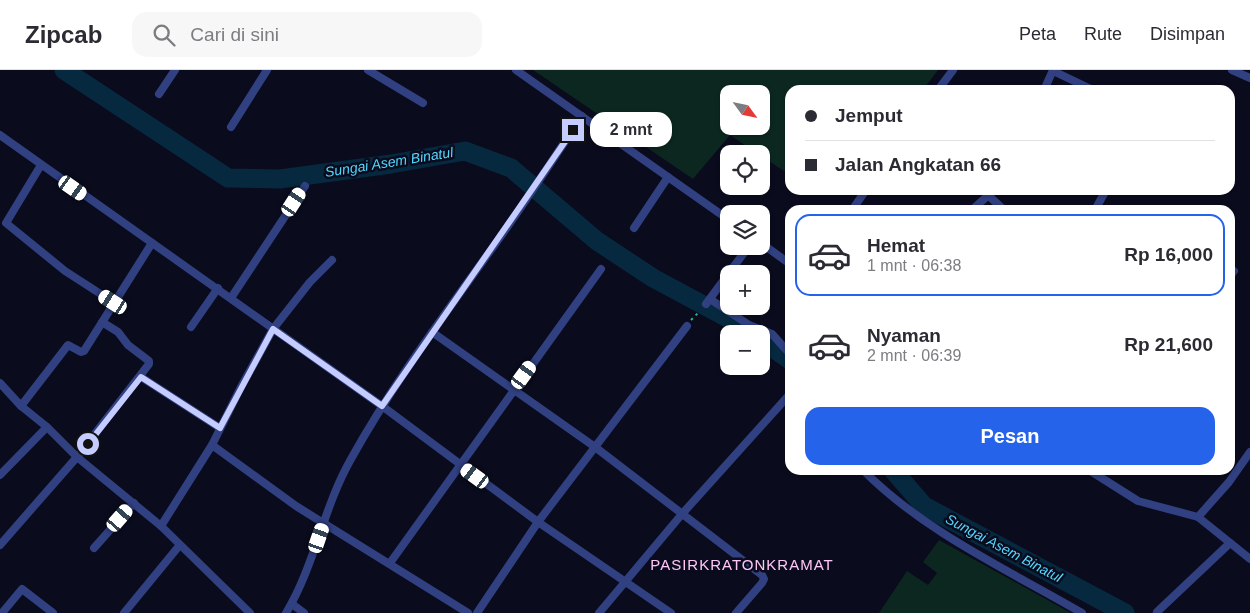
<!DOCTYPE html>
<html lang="id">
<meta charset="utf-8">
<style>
:root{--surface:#fff;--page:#f7f7f7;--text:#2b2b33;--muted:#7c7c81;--line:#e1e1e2;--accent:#2563eb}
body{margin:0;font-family:Helvetica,sans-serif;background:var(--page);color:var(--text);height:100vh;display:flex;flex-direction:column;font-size:19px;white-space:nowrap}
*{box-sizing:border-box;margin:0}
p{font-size:16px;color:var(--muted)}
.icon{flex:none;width:28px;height:28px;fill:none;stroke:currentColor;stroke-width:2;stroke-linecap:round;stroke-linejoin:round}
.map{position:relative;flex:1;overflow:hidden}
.side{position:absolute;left:785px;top:135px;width:450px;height:270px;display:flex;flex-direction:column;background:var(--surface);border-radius:15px;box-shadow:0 1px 4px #0004}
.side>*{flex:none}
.top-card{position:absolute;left:785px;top:15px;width:450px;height:110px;border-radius:15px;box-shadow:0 1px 4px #0004;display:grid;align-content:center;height:110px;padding:0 20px;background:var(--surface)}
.needle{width:32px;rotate:123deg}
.buttons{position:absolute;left:720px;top:15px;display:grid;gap:10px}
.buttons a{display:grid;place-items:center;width:50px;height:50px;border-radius:10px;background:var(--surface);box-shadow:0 1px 4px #0004;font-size:25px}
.end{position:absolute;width:22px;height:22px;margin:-11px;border:6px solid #c5ccff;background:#111;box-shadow:0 0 0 2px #111}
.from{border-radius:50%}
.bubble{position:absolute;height:35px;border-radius:15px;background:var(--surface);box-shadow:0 1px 4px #0004;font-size:16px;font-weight:700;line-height:35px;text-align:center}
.car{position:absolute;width:15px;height:30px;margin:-15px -8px;border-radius:6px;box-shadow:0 0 4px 1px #0007;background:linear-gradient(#fff 24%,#345 0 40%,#fff 0 76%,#345 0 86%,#fff 0)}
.top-card b{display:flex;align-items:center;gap:18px;height:48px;font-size:19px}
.top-card b+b{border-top:1px solid var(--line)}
.top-card i{width:12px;height:12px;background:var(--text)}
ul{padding:9px 0 0;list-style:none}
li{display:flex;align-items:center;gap:15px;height:82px;margin:0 10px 8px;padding:0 10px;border:2px solid transparent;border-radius:15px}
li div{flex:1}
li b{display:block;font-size:19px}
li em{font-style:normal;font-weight:700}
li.on{border-color:var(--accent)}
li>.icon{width:45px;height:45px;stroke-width:1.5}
.button{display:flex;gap:10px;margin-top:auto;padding:10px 20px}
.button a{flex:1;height:58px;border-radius:15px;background:var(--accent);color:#fff;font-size:20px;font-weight:700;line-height:58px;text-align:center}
header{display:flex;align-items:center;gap:30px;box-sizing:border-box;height:70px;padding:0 25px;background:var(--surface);border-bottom:1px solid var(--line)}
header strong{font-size:24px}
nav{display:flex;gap:28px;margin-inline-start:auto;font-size:18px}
.search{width:350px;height:45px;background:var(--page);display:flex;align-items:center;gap:12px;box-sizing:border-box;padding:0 18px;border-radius:15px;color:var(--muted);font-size:19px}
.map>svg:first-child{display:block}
.green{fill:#0c2720;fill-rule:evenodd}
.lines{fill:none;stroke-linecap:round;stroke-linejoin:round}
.river{stroke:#06293f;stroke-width:19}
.path{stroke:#21b78b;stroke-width:2;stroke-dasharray:2.5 4;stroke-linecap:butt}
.street{stroke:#304081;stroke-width:8}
.route{stroke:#c5ccff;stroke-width:6}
.labels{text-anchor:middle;stroke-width:5;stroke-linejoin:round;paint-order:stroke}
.water-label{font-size:14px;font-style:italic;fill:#53d8ff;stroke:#0a0b1d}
.quarter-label{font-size:15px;letter-spacing:1px;fill:#ffc7f8;stroke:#0a0b1d}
</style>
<header>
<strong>Zipcab</strong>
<div class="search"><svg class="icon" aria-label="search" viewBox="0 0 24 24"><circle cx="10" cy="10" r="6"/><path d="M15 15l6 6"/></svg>Cari di sini</div>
<nav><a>Peta</a><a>Rute</a><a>Disimpan</a></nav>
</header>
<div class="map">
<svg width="1250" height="543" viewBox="0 0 1250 543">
<rect width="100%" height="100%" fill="#0a0b1d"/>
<g class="green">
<path d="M533 0H938L923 20H790V95L784 101 761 86V84H758L730 65 693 109ZM729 24H761V56H729Z"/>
<path d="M939 470 1071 543H879L907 501 928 515 937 503 923 492Z"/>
</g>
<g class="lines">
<g class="river">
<path d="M64 0 228 108 280 109 391 94 465 81 511 98 597 171 653 208 735 252 752 264"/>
<path d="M761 270 790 290"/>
<path d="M893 400 924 436 1125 543"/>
</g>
<path class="path" d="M691 250 700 241"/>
<g class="street">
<path d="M368 0 423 33"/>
<path d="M516 0 729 150"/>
<path d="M1232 0 1250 8"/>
<path d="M1053 1 1093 20"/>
<path d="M938 20 953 0"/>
<path d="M1044 20 1053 0"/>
<path d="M159 24 175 0"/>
<path d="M231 57 267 0"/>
<path d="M0 65 382 336 538 452 671 543"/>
<path d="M41 95 6 153 65 201 113 232"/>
<path d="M989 126 1004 140"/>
<path d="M852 140 866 120"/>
<path d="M972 140 994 120"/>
<path d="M1095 140 1106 120"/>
<path d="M634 158 668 107"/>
<path d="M761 173 790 194"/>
<path d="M1230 206 1234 201"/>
<path d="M231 228 305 116"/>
<path d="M710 229 749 255 772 264 790 284"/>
<path d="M706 234 749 176"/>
<path d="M191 257 218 218"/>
<path d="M432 262 595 377 762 505 764 509 762 513 736 543"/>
<path d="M141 307 220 358"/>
<path d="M0 313 21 336 47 357 77 387 161 456 250 543"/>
<path d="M21 336 68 275 81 282 84 281 152 173"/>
<path d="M212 375 296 436 468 543"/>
<path d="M863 400C923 461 1008 500 1082 543"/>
<path d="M1089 400 1138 431 1198 447 1250 489"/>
<path d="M0 405 47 357"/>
<path d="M1198 447 1229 412 1250 382"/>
<path d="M161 456 212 375 241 317 273 259 310 212 332 190"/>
<path d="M0 475 77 387 149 294V291L128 275 118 262 102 252"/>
<path d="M94 478 134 433"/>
<path d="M390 493 601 199"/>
<path d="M292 534 304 543"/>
<path d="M1157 542 1230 473"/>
<path d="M2 543 22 519 53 543"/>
<path d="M124 543 179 476"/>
<path d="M286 543C315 495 323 438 351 389 391 317 440 251 488 184 521 139 551 92 582 46"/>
<path d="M477 543 538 452 687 256"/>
<path d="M599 543 682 444 790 324"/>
</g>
</g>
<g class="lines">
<path class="route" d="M88 374 141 307 220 358 273 259 382 336 573 60"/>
</g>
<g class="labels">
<g class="water-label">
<text transform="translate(389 92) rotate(-9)" y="5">Sungai Asem Binatul</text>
<text transform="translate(1004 478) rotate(28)" y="5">Sungai Asem Binatul</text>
</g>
<g class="quarter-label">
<text x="742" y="500">PASIRKRATONKRAMAT</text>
</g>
</g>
</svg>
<div class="buttons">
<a><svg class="needle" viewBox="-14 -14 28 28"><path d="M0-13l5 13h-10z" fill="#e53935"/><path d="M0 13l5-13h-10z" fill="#7c7c81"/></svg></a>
<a><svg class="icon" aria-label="locate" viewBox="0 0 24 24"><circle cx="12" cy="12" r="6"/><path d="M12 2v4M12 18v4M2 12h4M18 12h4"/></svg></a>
<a><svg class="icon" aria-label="layers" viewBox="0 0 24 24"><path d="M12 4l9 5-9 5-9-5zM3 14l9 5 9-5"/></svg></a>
<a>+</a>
<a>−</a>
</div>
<i class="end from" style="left:88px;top:374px"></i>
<i class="end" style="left:573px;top:60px"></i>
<div class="bubble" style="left:590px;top:42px;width:82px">2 mnt</div>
<i class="car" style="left:73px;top:118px;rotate:125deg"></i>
<i class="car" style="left:294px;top:132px;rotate:33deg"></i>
<i class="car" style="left:113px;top:232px;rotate:303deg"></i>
<i class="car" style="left:524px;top:305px;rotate:36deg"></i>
<i class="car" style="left:475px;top:406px;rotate:306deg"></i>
<i class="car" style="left:120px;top:448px;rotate:41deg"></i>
<i class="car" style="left:319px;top:468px;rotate:19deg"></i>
<div class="top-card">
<b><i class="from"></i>Jemput</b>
<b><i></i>Jalan Angkatan 66</b>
</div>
<section class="side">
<ul>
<li class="on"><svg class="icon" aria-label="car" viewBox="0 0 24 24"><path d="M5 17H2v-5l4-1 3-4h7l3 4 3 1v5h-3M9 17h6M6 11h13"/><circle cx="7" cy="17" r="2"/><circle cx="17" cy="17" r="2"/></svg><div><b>Hemat</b><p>1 mnt · 06:38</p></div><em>Rp 16,000</em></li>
<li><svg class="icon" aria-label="car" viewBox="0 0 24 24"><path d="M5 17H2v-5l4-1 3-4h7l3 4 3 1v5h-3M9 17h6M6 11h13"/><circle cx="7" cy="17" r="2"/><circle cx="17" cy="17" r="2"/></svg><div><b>Nyaman</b><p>2 mnt · 06:39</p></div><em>Rp 21,600</em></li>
</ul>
<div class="button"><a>Pesan</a></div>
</section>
</div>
